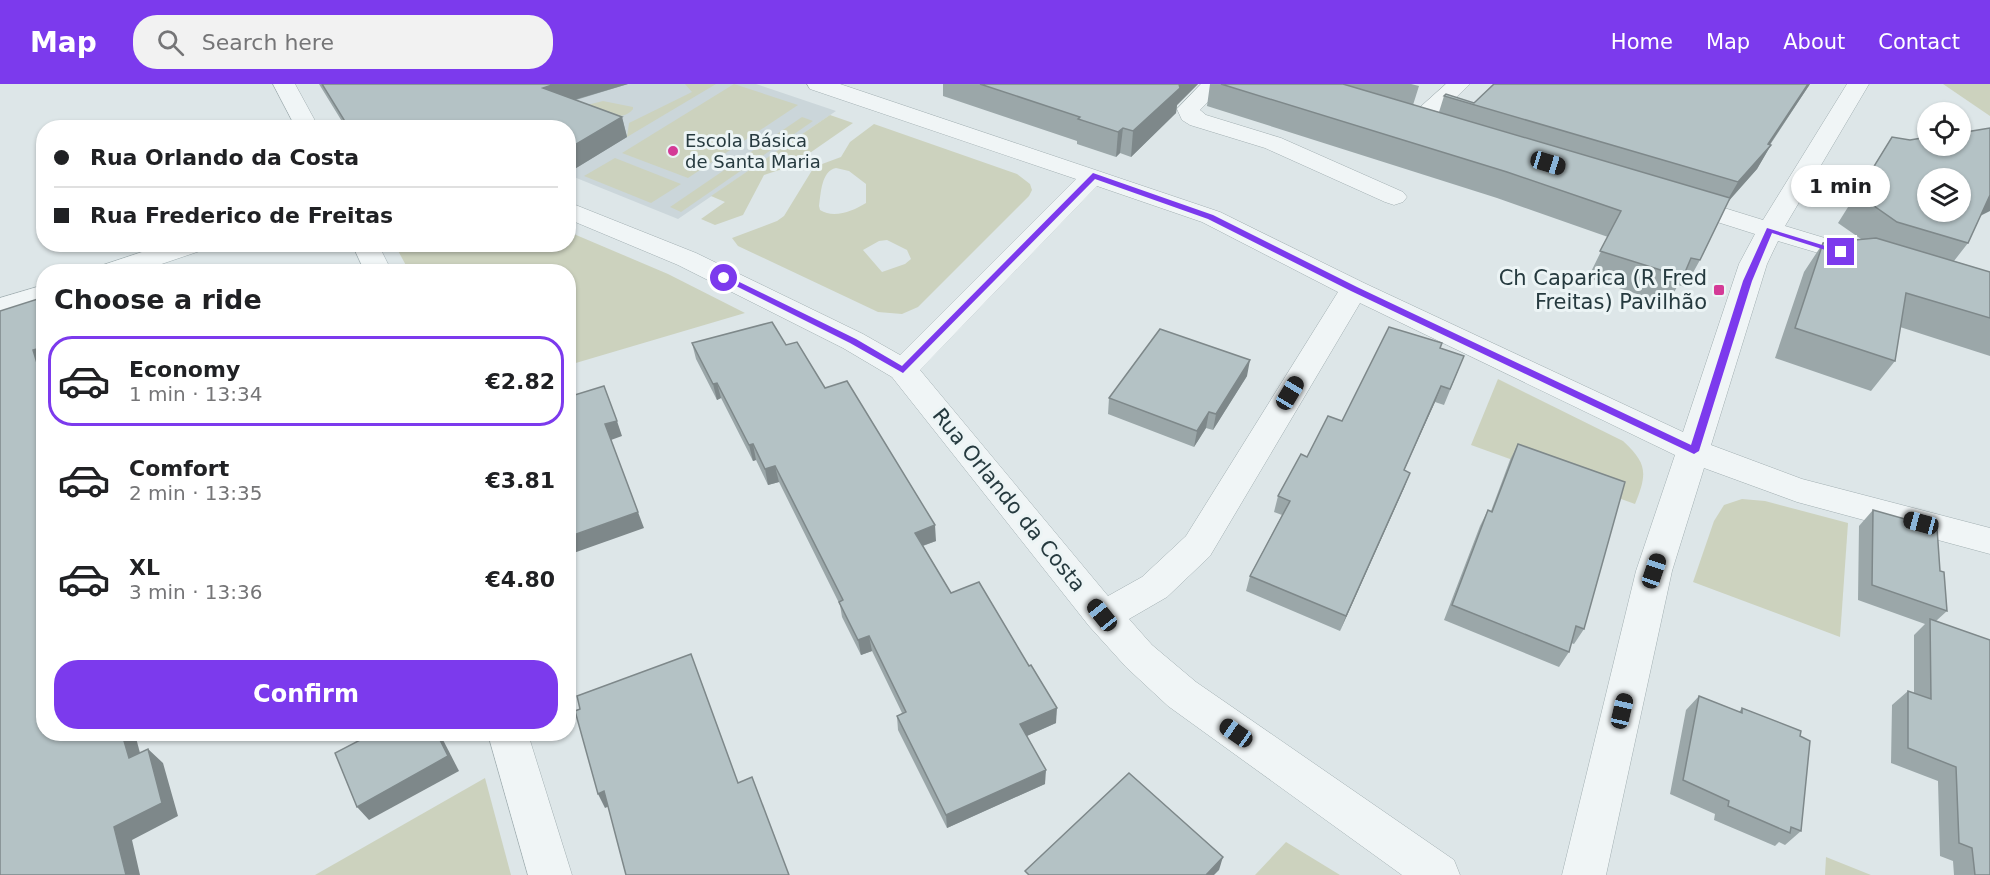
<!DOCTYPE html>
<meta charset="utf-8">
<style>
:root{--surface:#fff;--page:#f2f2f2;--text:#202124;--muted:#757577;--line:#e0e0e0;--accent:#7c3aed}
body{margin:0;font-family:"DejaVu Sans",sans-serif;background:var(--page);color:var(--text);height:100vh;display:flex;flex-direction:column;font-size:22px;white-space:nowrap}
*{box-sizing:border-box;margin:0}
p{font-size:20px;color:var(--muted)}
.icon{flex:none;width:33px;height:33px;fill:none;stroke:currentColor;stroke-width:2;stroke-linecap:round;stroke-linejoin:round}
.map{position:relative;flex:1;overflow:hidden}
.drawer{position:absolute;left:36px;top:180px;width:540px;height:477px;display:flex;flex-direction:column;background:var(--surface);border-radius:24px;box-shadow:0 2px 4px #0004}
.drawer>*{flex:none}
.hud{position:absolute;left:36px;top:36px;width:540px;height:132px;border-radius:24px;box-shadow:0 2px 4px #0004;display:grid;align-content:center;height:132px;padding:0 18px;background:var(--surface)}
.controls{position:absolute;left:1917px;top:18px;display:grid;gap:12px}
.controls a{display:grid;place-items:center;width:54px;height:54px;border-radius:50%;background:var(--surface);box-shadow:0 2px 4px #0004;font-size:30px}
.end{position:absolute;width:27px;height:27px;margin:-14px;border:8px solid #7c3aed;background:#fff;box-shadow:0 0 0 3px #fff}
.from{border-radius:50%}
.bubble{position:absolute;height:42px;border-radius:21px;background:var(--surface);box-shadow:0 2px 4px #0004;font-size:20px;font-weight:800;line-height:42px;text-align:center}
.car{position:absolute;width:18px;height:36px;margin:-18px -9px;border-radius:8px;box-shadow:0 0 4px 2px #0007;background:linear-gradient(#222 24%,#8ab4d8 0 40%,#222 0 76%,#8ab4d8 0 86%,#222 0)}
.hud b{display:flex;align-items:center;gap:21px;height:57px;font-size:22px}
.hud b+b{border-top:2px solid var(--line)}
.hud i{width:15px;height:15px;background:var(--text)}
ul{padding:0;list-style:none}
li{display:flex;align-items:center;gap:18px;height:90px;margin:0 12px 9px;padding:0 6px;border:3px solid transparent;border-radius:24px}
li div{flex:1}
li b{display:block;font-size:22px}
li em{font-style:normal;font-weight:800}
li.selected{border-color:var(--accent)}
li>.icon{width:54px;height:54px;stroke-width:1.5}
h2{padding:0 18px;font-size:27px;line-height:72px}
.cta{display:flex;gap:12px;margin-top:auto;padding:12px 18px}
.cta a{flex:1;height:69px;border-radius:24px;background:var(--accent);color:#fff;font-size:24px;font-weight:800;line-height:69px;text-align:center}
header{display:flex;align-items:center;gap:36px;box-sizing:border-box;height:84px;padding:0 30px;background:var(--accent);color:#fff}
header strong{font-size:28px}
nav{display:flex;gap:33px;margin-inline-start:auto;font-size:21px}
.search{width:420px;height:54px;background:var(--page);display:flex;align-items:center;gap:15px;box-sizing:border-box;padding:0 21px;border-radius:24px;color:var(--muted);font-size:22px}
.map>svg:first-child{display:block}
.built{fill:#cbd6da}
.green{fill:#ccd2be;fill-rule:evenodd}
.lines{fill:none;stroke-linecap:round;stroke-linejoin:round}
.minor-casing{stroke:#a2afb2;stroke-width:1}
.minor{fill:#f0f5f6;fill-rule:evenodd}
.wall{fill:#9ba7a9}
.shaded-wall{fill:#7e888a}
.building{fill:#b4c2c5;stroke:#7e888a;stroke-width:1.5;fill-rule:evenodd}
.route{fill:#7c3aed}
.poi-dot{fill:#d43a96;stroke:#ecf4f5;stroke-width:2}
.labels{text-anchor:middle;stroke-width:6;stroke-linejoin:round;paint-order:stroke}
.far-poi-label{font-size:18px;fill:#263a3f;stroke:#ecf4f5;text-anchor:start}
.poi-label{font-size:21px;fill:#263a3f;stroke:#ecf4f5;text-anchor:end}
.street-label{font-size:21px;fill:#263a3f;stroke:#ecf4f5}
</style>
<header>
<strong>Map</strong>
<div class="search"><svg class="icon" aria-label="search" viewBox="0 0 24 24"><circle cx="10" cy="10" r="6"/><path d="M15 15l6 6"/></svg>Search here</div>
<nav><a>Home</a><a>Map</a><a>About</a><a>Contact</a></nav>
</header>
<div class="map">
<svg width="1990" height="791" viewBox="0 0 1990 791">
<rect width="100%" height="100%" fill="#dde6e8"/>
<path class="built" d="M319 0H756L836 27 678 135 569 91 568 44Z"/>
<g class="green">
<path d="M685 0H716L627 53 629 39 692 8Z"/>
<path d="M734 0 798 21 688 94 622 69Z"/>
<path d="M1943 0H1990V32Z"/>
<path d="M603 17 633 23V25C622 40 595 27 579 23Z"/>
<path d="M830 31 853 39 791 82 764 91 743 131 715 141 701 135 725 118 711 112Z"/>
<path d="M802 33 813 37 681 128 670 123Z"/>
<path d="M874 40 1017 90 1030 100 1032 106 1029 112 918 223 902 230 878 228 738 162 732 154 777 137 784 132 814 83 841 73 850 58ZM836 84 849 87 866 100V119C853 127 834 135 820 126L819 122C821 110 821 87 836 84ZM887 156 907 166 911 175 905 180 882 188 863 166 879 157Z"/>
<path d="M615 74 681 100 651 119 584 92Z"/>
<path d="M569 148 668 190 745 229 569 281 568 188 409 187 395 161 568 160Z"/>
<path d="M1498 295 1623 357C1648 380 1647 390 1635 420L1471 361Z"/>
<path d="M1742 415 1765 417 1848 439 1840 553 1693 498 1714 437 1724 421Z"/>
<path d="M485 694 511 791H315Z"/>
<path d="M1286 758 1340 791H1255Z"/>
<path d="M1826 773 1871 791H1825Z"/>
</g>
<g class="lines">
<g class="minor-casing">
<g id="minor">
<path d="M273 0H295L319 44H296Z"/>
<path d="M807 0H840L1220 128 1364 199 1683 348 1739 180 1755 150 1670 123 1666 118 1670 113 1679 110 1763 136 1847 0H1869L1785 142 1871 168 1875 174 1871 180 1862 182 1778 157 1767 180 1711 361 1802 395 1990 444V470L1797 418 1704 384 1672 487 1606 791H1562L1636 487 1675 371 1360 219 1210 472 1167 513 1129 535 1152 561 1196 598 1454 776 1460 791H1402L1168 622 1126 583 1089 542 892 293 843 264 678 181 568 135V118L696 169 863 250 900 271 1076 95 810 5ZM1097 102 1202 138 1338 208 1186 452 1142 493 1108 512 920 286Z"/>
<path d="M1201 0H1225L1200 26 1206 31 1281 54 1403 108 1407 113 1403 118 1394 121 1385 118 1265 64 1190 41 1182 36 1177 25Z"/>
<path d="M1446 0H1470L1424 44 1416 46 1408 44 1404 39 1408 34Z"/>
<path d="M166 160H207L203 166 138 188H97L100 182Z"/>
<path d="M352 160H378L392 188H365Z"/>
<path d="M44 201V218L0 232V214Z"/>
<path d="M488 650H528L572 791H528Z"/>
</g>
</g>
<use href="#minor" class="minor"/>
</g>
<g class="wall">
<path d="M319 0H628L576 16 622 33 627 53 568 89V44H346Z"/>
<path d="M943 0H1198L1177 21 1176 29 1131 73 1120 69 1116 73 1077 60V57L943 12Z"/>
<path d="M1210 0H1411L1419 2 1413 21 1439 28 1444 12 1474 19 1494 0H1810L1770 61H1771L1757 85 1728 118 1700 176 1685 203 1678 201 1668 220 1588 194 1608 153 1497 114 1207 22Z"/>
<path d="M1892 53 1910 56 1980 132 1968 159 1954 177 1990 188V272L1900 243 1895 277 1871 307 1775 274 1804 188 1823 159 1861 155 1838 139Z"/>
<path d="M692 259 786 261 825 304 936 457 923 462 951 509 1056 639 1027 652 1045 700 947 744 898 646 897 632 902 629 872 567 861 571 842 533 840 521 779 398 768 401 756 376 753 377 721 314 717 316 696 275Z"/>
<path d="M1440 264 1464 272 1444 321 1435 318 1404 386 1410 389 1404 404 1340 547 1246 507 1250 492 1282 431 1274 428 1278 412 1307 373Z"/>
<path d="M1247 292 1213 346 1206 344 1194 363 1108 330 1109 314Z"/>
<path d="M1518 360 1584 545 1574 560 1571 559 1569 568 1559 583 1444 536 1480 442 1488 426 1491 427 1510 376Z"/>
<path d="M1873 426 1940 487 1947 527 1936 537 1990 791H1954L1953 777 1940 772 1938 697 1891 679 1892 621 1908 607 1914 609V551L1925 540 1858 516 1859 442Z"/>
<path d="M1699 612 1739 628 1742 624 1801 747 1785 761 1779 758 1775 762 1714 736 1715 730 1670 710 1686 626Z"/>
</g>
<g class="shaded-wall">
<path d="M555 0H628L550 23 543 4Z"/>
<path d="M1178 0H1198L1177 21 1176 29 1131 73 1133 47Z"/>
<path d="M1808 0H1810L1766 66 1771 61 1757 85 1724 122 1738 98 1768 60Z"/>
<path d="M622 33 627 53 568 89V65Z"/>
<path d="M426 37 428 44H405Z"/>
<path d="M1123 44 1120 69 1116 73 1118 48Z"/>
<path d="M1990 110V127L1970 137Z"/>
<path d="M44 263V302L33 266Z"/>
<path d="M1250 276 1247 292 1213 346 1216 330Z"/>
<path d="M717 299 721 314 717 316 713 300Z"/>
<path d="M1441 302 1435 318 1397 402 1404 386Z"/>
<path d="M1209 328 1206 344 1194 363 1197 347Z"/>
<path d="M617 337 622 352 611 356 605 340Z"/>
<path d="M753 360 756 376 753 377 749 361Z"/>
<path d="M775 382 779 398 768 401 765 385Z"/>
<path d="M1410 389 1404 404 1340 547 1346 532Z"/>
<path d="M638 428 644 444 568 471V453Z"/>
<path d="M935 441 936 457 916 464 915 449Z"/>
<path d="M869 552 872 567 861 571 858 556Z"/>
<path d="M1057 624 1056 639 1020 655V640Z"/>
<path d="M122 650H135L145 688 129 674Z"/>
<path d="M437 650H440L459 687 369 736 357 723Z"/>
<path d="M148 665 163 679 178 732 132 756 140 791H126L114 743Z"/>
<path d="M1046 686 1045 700 947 744 946 731Z"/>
<path d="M604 707 612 721 605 724 598 710Z"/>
<path d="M1223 773 1219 786 1214 791H1206Z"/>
</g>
<g class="building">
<path d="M322 0H555L543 4 622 33 568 65V44H447L426 37 405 44H349Z"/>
<path d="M980 0H1179L1180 4 1133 47 1123 44 1118 48 1078 35 1080 33Z"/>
<path d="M1221 0H1343L1730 114 1700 176 1691 174 1683 193 1600 167 1621 127 1507 88Z"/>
<path d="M1494 0H1808L1768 60 1771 61 1738 98 1444 12 1446 10 1474 19Z"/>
<path d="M1990 44V111L1968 159 1897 138 1857 110 1892 53 1910 56 1928 53V62H1960V49ZM1928 94H1960V128H1928Z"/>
<path d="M1876 154 1990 188V234L1906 209 1895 277 1795 244 1823 159Z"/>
<path d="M145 181 147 188H124Z"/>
<path d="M44 213V263L33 266 44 302V650H122L129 674 148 665 162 719 114 743 126 791H0V227Z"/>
<path d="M772 238 786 261 797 258 825 304 847 297 935 441 915 449 951 509 979 498 1029 582 1031 581 1057 624 1020 640 1046 686 946 731 897 632 906 628 869 552 858 556 839 518 843 516 775 382 765 385 753 360 749 361 717 299 713 300 692 259Z"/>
<path d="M1389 243 1442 259 1440 264 1464 272 1450 305 1441 302 1404 386 1410 389 1346 532 1250 492 1290 417 1278 412 1301 370 1307 373 1328 332 1342 337Z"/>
<path d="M1160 245 1250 276 1216 330 1209 328 1197 347 1109 314Z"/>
<path d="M604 302 617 337 605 340 638 428 568 453V313Z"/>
<path d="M1518 360 1625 398 1584 545 1576 542 1569 568 1452 521 1488 426 1492 428Z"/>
<path d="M1873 426 1937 444 1940 487 1944 488 1947 527 1872 501Z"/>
<path d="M1930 535 1990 556V791H1975L1972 764 1959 759 1956 683 1908 664V607L1931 615Z"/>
<path d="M691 570 738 699 752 693 789 791H626L604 707 598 710 575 627 580 625 577 612Z"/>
<path d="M1699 612 1742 629V624L1801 647 1800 652 1810 657 1801 747 1791 743 1790 749 1728 722 1729 717 1683 696Z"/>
<path d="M367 650H437L448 672 357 723 335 669 368 652Z"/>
<path d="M1129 689 1223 773 1206 791H1029L1025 787Z"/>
</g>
<path class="route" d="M1093 89 1213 131 1357 203 1691 361 1743 197 1767 144 1845 168 1838 170 1772 149 1752 197 1699 367 1694 370 1351 207 1208 135 1095 95 903 289 850 259 720 194 727 192 856 255 902 282Z"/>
<g class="poi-dot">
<circle cx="673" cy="67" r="6"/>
<rect x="1713" y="200" width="12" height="12" rx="3"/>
</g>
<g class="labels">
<g class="far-poi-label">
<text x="685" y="63">Escola Básica<tspan x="685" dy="21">de Santa Maria</tspan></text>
</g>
<g class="poi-label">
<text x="1707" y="201">Ch Caparica (R Fred<tspan x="1707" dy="24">Freitas) Pavilhão</tspan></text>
</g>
<g class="street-label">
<text transform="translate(1009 416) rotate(51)" y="7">Rua Orlando da Costa</text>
</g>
</g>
</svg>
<div class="controls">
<a><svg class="icon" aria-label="locate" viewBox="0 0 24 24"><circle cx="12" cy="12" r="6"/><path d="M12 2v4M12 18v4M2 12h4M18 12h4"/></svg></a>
<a><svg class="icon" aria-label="layers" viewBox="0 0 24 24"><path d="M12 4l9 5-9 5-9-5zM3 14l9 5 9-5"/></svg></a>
</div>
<i class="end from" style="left:724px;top:194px"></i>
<i class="end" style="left:1841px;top:168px"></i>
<div class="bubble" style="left:1791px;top:81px;width:99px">1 min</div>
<i class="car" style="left:1548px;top:79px;rotate:107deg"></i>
<i class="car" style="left:1290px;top:309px;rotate:31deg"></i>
<i class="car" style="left:1921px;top:439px;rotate:285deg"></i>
<i class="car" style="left:1654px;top:487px;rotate:19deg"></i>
<i class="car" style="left:1102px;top:531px;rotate:321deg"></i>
<i class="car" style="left:1622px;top:627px;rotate:13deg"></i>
<i class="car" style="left:1236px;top:649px;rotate:305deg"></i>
<div class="hud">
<b><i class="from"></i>Rua Orlando da Costa</b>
<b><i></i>Rua Frederico de Freitas</b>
</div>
<section class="drawer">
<h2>Choose a ride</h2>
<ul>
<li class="selected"><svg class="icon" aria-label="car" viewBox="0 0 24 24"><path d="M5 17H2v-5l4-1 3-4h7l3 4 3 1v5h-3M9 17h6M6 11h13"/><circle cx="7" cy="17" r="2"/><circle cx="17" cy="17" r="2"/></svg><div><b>Economy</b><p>1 min · 13:34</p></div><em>€2.82</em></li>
<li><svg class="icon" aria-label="car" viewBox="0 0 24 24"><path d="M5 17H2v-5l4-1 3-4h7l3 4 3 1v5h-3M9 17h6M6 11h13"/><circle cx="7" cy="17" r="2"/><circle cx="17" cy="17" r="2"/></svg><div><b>Comfort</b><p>2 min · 13:35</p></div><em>€3.81</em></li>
<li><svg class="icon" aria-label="car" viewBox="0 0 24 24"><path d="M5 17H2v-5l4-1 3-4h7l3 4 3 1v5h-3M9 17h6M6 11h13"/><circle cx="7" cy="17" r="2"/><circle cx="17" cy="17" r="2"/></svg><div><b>XL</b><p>3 min · 13:36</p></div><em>€4.80</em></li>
</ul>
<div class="cta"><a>Confirm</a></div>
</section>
</div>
